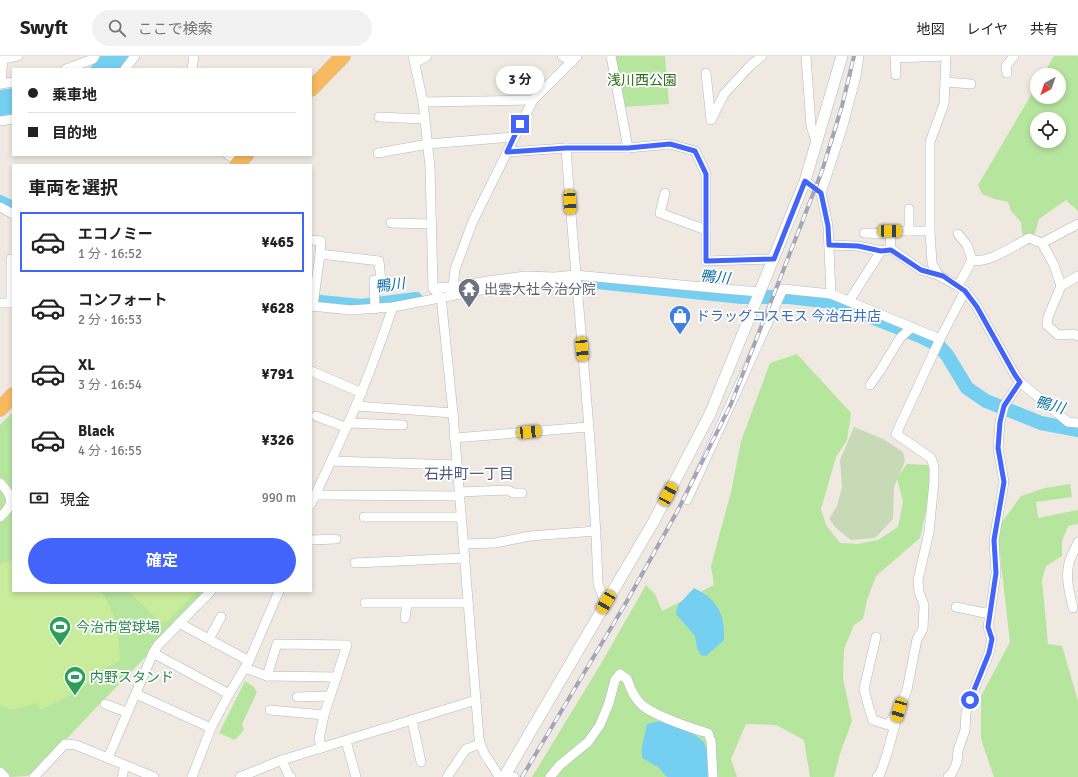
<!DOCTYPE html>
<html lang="ja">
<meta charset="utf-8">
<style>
:root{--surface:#fff;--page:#f2f2f2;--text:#222;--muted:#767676;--line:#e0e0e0;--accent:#4264fb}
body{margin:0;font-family:Signika,"Noto Sans JP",sans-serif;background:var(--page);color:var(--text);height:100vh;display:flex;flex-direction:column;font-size:15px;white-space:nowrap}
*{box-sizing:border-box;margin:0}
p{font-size:13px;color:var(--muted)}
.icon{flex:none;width:22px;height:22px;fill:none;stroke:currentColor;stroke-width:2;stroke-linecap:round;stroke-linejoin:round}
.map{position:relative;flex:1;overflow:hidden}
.details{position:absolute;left:12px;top:108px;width:300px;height:428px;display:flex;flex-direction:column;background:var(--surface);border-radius:0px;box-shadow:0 2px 6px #0003}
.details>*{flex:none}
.banner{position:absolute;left:12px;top:12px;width:300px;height:88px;border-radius:0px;box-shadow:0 2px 6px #0003;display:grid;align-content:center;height:88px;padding:0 16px;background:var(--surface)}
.needle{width:26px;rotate:220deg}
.buttons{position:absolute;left:1030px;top:12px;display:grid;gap:8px}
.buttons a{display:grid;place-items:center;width:36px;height:36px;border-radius:50%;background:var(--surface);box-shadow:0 2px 6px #0003;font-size:20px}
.end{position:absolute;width:18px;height:18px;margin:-9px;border:5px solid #4264fb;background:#fff;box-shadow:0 0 0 2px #fff}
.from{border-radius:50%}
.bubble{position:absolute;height:28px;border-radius:14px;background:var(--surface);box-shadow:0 2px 6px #0003;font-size:13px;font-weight:700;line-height:28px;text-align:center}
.car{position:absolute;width:12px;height:24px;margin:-12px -6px;border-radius:5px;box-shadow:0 0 3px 1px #0007;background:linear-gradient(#f5c518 24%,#345 0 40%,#f5c518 0 76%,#345 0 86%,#f5c518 0)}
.banner b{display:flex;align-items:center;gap:14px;height:38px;font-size:15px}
.banner b+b{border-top:1px solid var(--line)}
.banner i{width:10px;height:10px;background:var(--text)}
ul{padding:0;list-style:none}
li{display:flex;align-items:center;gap:12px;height:60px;margin:0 8px 6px;padding:0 8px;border:2px solid transparent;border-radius:0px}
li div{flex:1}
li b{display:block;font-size:15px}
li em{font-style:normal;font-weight:700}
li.current{border-color:var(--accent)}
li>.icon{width:36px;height:36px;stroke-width:1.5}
h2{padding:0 16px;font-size:18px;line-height:48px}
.pay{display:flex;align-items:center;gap:10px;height:44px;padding:0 16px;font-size:15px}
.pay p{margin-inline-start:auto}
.action{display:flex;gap:8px;margin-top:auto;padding:8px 16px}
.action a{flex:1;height:46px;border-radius:24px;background:var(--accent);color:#fff;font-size:16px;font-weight:700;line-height:46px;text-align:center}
header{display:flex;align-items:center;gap:24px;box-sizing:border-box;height:56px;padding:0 20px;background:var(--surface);border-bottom:1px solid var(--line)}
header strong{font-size:19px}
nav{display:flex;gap:22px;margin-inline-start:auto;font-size:14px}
.search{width:280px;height:36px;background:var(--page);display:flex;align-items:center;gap:10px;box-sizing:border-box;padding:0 14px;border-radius:22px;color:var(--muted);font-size:15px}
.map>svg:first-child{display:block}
.green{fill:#b6e59e;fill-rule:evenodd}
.cemetery{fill:#c8d9b8}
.pitch{fill:#c9ec9a}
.water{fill:#75cff0}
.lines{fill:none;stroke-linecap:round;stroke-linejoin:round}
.river{stroke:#75cff0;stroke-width:14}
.minor-casing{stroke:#b4b7c1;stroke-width:10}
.tertiary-casing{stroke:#b4b7c1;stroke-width:12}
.trunk-casing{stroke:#c9c9c9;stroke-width:16}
.minor{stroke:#fff;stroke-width:9}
.tertiary{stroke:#fff;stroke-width:11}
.trunk{stroke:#f8ba60;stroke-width:15}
.rail-casing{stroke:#a3a6b8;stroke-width:4}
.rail{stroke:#fff;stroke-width:2.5;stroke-dasharray:8;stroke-linecap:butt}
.route{stroke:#4264fb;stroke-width:5}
.labels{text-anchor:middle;stroke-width:3.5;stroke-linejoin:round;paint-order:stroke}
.park-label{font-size:14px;fill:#2c6e1b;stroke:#fff}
.worship-label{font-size:14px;fill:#5b616d;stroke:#fff;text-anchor:start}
.shop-label{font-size:14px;fill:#366cbe;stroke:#fff;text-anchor:start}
.leisure-label{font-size:14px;fill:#27864d;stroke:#fff;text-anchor:start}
.water-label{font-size:15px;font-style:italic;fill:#0d6fa3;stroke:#fff}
.neighbourhood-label{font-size:15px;fill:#4d5680;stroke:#fff}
</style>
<header>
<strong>Swyft</strong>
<div class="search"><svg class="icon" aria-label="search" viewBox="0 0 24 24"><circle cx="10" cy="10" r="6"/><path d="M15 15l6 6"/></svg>ここで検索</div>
<nav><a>地図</a><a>レイヤ</a><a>共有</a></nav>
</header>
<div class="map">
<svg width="1078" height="721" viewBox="0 0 1078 721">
<rect width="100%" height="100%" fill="#efe9e1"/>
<g class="green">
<path d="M614 0H665L669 48 623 51Z"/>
<path d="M1054 0H1077L1078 1V155L1066 144 1039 163 1033 184 1025 185 1022 176 1021 166 1011 155 1008 146 995 143 982 138 978 129 1037 29V41H1059V19H1043ZM1037 63H1059V85H1037Z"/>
<path d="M797 298 851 357 847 384 836 401 821 453 826 469 840 487 858 488 878 484 898 471 903 446 897 422 907 408 928 409 932 427 920 482 876 520 867 544 863 563 854 569 844 593 843 622 852 665 840 698 834 721H810L804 684 776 669 746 668 731 703 737 721H532L599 611 646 529 655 538 662 555 714 529 711 510 731 436 741 385 770 307Z"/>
<path d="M13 356V535H210L91 657 41 710 27 720 10 721 0 711V369Z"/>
<path d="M1070 428 1072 441 1036 446 1038 462 1078 454V468L1068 470 1062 485V500L1046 510 1042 524 1048 588 1062 590 1078 645V721H994L981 683V640L1010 586 997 473 1021 440 1045 432Z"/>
<path d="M245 625 254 631 257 636 242 668 244 674 235 684 219 677Z"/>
</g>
<path class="cemetery" d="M854 371 885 384 903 396 905 405 894 431 893 463 875 482 851 484 836 472 829 463 837 450 842 431 840 404Z"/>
<g class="pitch">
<path d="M13 504V535H101C117 559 119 576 120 604L111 610 107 611 98 617 85 629 69 640 41 654 37 647C24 651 13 657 0 649V508Z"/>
<path d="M128 535H197L166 567 159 565Z"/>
</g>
<g class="water">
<path d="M100 0H132L122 13H87L92 10Z"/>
<path d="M13 32V60L0 61V34Z"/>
<path d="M694 532C718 544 725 558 724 584L706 600 701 599 697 592 695 580 676 558 678 549Z"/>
<path d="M661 665C672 669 701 678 705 689 709 699 708 711 708 721H667L658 711 642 702V691L647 668Z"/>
</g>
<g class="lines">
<g class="river">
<path d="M0 146 13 152"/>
<path d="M563 225 572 224 587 225 742 241H789L832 246 920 280 938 289 947 299 967 332 986 345 1041 367 1078 374"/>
<path d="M311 245 361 250 416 243"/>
</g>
<g class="minor-casing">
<g id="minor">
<path d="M3 0 1 28 13 26"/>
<path d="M413 0 423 46 430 111 433 232 441 242 442 250 453 357 479 682C481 697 492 707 499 721"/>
<path d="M562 0 572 6"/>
<path d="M611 0 628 92"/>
<path d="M806 0 811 70 816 85"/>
<path d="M859 0 856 20 842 73 821 137 828 170 831 238 940 283"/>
<path d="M895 0 896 19"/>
<path d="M895 2 946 0 944 48 930 86V175L932 207 938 219 958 230 965 235 977 251 1015 319 1020 326 1068 366 1078 367"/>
<path d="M3 3 18 0"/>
<path d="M415 7 427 0"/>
<path d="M66 13 93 3 95 0"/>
<path d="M125 13 135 0"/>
<path d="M192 13 194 0"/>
<path d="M706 17 711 64 724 38 751 9 762 0"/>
<path d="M1007 17 1006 10 1014 0"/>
<path d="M945 26 971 28"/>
<path d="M423 46 533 44"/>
<path d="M379 61 424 63"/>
<path d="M0 65 13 63"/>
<path d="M566 92C576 237 593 382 598 528L605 546"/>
<path d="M507 96 566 92H628L670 88 695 95 706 118V205L774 203"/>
<path d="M378 97 428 88 514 81"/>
<path d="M228 99 240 105"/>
<path d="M805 125 821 137"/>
<path d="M665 137 660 157 706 174"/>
<path d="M0 151 13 158"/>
<path d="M909 153V175"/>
<path d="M391 167 431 168"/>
<path d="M864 177 890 178"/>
<path d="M958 178 967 189 972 204"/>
<path d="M311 184 321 185 320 198"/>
<path d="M1042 187 1078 168"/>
<path d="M829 189 858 190 881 195 891 193 921 214 938 219"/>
<path d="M891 193 890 175H930"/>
<path d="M958 230 972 204C989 208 1013 190 1029 182L1042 187 1054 209 1061 230 1078 220"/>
<path d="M1061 230 1048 261 1047 269 1058 279 1074 278 1078 280"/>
<path d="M433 232 453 231 488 225 525 220 555 221 575 219 724 233 760 236"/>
<path d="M452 240 455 213 473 165 533 44 577 0"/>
<path d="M849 245 881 195"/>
<path d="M0 247H11V203"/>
<path d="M311 250 351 254 393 251 512 228H576"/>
<path d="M313 250 320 198 379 205 381 225 374 224 375 253"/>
<path d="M311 315 362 337"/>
<path d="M870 329 880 315 900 282 912 271"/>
<path d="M356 350 453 357"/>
<path d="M316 360 345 371"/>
<path d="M348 367 403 369"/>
<path d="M454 382 588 371"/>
<path d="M332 405 457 409"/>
<path d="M0 427C13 440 15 448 0 461"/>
<path d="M459 436 508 434 513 437H522"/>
<path d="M315 439 460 440"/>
<path d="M687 444 783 233 831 238"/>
<path d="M311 448C328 411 346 375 361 337 373 309 383 279 393 251"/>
<path d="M364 461H461"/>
<path d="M311 484 336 483"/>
<path d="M464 488 495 487 530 480 596 475"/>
<path d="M355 507 465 502"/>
<path d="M365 547H468"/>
<path d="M956 551 990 558 996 517 994 484 1004 426 998 392 1000 366 1004 350 1020 326"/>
<path d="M1073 552C1070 538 1065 522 1069 507 1071 500 1075 493 1078 486"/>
<path d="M405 562 407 548"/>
<path d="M179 567 249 605"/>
<path d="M876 581 864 633 869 652 873 664 888 669 894 660"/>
<path d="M209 583 221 561"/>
<path d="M153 597 229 638"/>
<path d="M245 612 267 620 337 621"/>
<path d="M267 620 277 588 347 589 324 659 319 683 322 692"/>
<path d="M136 638 211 672"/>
<path d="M297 641 330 640"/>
<path d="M105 648 126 656"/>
<path d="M270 654 324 659"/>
<path d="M412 664 421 706"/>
<path d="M346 685 356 721"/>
<path d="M108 702 153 597 158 589 211 535"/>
<path d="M282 704 289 720 291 721"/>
<path d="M0 716 5 721"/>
<path d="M34 721 65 688 76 689 154 721"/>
<path d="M122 721 125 709"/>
<path d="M192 721 211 672 229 638 249 605 279 535"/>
<path d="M240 721 282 704 476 644"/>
<path d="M447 721 466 693 480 688"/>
<path d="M513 721H514"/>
<path d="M550 721 560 709 588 686 600 669 609 647 615 624 620 618 627 623C630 632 634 642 642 649 653 659 693 673 708 677L711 685 713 721"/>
<path d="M877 721 880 718 887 698 899 654 907 634 917 583 923 573 924 549 919 536 918 524 929 476 934 426V411L931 402 896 378 940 283 965 235"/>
<path d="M948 721 952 717 957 706 958 694 965 674 966 657 970 644 989 597 992 583 988 571 990 558"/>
</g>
</g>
<g class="tertiary-casing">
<path id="tertiary" d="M504 721 654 465 710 358 805 125 842 0"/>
</g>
<g class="trunk-casing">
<g id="trunk">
<path d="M311 33 343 0"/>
<path d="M237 109 246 99"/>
<path d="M0 353 13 339"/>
</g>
</g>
<use href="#minor" class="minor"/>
<use href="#tertiary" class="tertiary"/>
<use href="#trunk" class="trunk"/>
<g class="rail-casing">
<path id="rail" d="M522 721 627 545 678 454 731 348 822 115 842 50 854 0"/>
</g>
<use href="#rail" class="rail"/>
</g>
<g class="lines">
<path class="route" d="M520 68 507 96 566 92H628L670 88 695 95 706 118V205L774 203 805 125 821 137 828 170 829 189 858 190 881 195 891 194 921 214 943 220 965 235 977 251 1015 319 1020 326 1004 350 1000 366 998 392 1004 426 994 484 996 517 988 571 992 583 989 597 970 644"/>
</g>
<defs>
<g id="temple-pin" transform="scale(1.15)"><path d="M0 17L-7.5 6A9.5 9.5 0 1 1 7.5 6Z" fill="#6b7280" stroke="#fff"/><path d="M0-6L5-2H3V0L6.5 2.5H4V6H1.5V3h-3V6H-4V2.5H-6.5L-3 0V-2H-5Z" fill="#fff"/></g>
<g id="shop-pin" transform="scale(1.15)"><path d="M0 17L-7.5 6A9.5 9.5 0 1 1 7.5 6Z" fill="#3f7fe0" stroke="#fff"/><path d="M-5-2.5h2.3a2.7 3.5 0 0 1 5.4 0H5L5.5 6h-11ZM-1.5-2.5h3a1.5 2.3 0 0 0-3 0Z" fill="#fff"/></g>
<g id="stadium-pin" transform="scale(1.15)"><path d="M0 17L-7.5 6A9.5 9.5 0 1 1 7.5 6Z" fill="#2e9e5b" stroke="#fff"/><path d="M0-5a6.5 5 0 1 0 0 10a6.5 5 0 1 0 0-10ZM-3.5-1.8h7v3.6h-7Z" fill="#fff"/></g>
</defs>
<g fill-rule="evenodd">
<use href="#temple-pin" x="469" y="233"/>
<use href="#shop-pin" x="680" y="260"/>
<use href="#stadium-pin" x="60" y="571"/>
<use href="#stadium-pin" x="75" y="621"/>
</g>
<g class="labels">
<g class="park-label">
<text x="642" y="29">浅川西公園</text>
</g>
<g class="worship-label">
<text x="484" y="238">出雲大社今治分院</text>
</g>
<g class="shop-label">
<text x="696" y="265">ドラッグコスモス 今治石井店</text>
</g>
<g class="leisure-label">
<text x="76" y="576">今治市営球場</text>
<text x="90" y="626">内野スタンド</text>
</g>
<g class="water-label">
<text transform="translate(715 221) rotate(6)" y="5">鴨川</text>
<text transform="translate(390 229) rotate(-7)" y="5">鴨川</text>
<text transform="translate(1050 349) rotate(15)" y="5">鴨川</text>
</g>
<g class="neighbourhood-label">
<text x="469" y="423">石井町一丁目</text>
</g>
</g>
</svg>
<div class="buttons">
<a><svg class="needle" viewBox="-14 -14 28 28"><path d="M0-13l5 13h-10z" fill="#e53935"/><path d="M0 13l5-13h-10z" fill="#767676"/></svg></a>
<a><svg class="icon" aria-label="locate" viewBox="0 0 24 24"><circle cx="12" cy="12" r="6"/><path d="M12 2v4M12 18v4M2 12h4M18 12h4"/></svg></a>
</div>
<i class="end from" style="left:970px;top:644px"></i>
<i class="end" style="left:520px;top:68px"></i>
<div class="bubble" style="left:496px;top:10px;width:48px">3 分</div>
<i class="car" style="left:570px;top:146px;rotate:177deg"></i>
<i class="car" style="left:890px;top:175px;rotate:91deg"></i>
<i class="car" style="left:582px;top:293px;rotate:175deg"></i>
<i class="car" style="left:529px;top:376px;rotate:85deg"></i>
<i class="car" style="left:668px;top:438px;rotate:28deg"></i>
<i class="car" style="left:606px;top:546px;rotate:210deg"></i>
<i class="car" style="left:899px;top:654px;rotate:196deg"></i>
<div class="banner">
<b><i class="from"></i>乗車地</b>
<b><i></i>目的地</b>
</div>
<section class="details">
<h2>車両を選択</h2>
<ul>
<li class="current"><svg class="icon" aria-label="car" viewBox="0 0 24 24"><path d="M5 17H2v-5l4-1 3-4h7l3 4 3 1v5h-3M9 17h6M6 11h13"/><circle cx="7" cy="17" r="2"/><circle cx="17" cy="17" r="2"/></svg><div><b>エコノミー</b><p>1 分 · 16:52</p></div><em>¥465</em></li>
<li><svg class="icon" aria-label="car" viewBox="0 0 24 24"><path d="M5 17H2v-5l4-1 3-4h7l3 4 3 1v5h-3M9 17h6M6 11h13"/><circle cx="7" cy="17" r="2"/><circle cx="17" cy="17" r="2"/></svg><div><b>コンフォート</b><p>2 分 · 16:53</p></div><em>¥628</em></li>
<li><svg class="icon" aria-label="car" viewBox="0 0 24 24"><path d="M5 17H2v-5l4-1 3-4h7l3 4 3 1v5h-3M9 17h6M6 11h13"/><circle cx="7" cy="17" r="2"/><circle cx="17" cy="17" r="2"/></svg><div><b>XL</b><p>3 分 · 16:54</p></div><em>¥791</em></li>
<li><svg class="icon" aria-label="car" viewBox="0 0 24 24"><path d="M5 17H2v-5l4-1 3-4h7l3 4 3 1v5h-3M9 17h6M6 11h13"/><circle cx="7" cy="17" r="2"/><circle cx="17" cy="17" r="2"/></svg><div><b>Black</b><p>4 分 · 16:55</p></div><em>¥326</em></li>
</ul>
<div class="pay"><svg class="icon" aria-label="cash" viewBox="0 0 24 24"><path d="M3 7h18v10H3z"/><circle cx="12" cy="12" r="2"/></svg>現金<p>990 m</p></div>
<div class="action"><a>確定</a></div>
</section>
</div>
